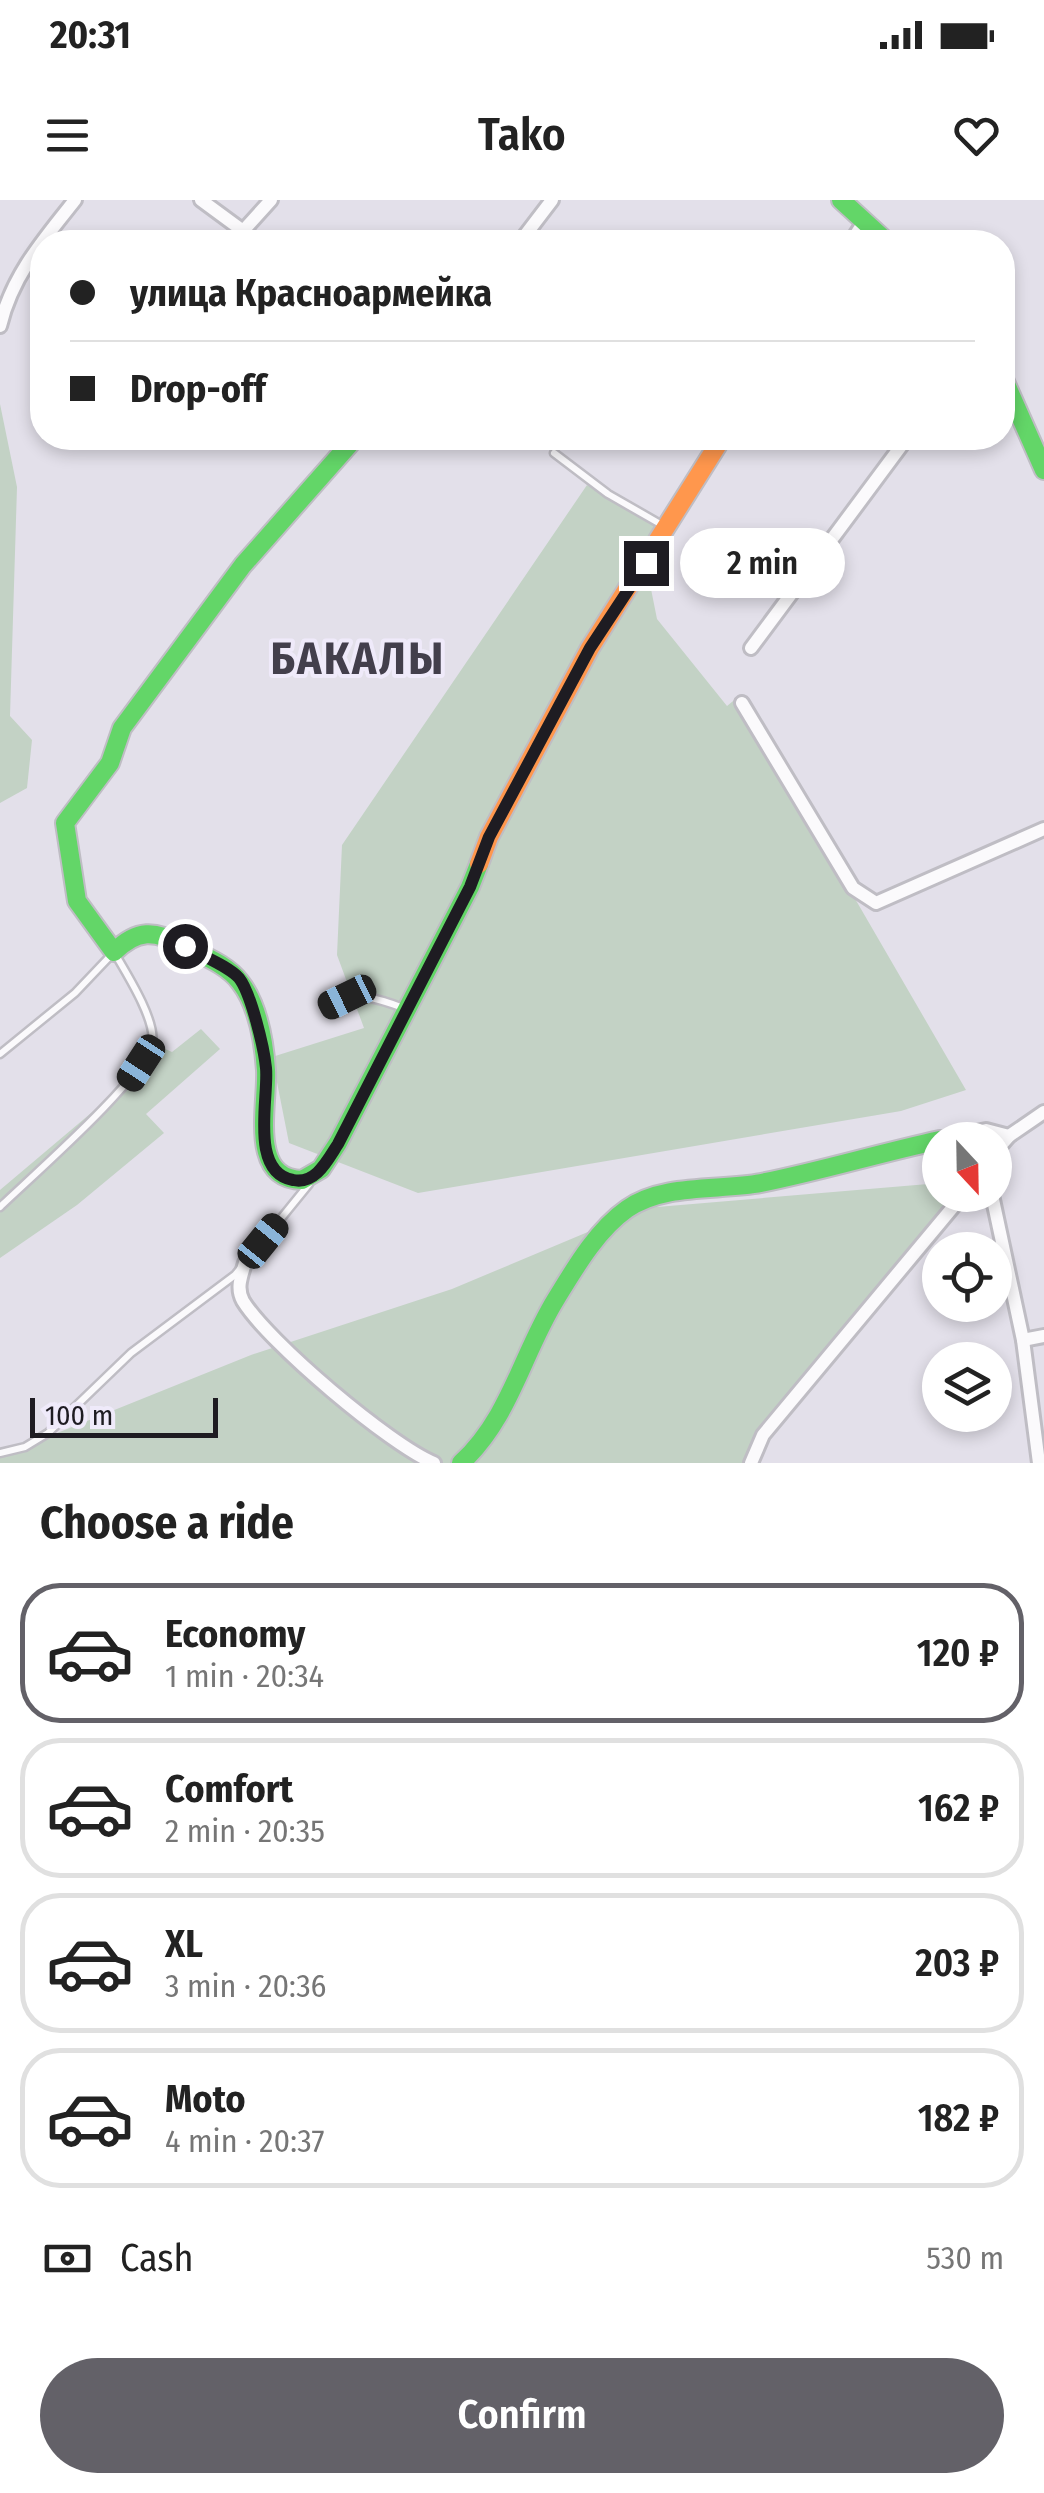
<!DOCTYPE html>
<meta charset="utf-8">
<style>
:root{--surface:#fff;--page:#f2f2f2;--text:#222;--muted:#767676;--line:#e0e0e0;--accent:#636168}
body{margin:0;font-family:"Fira Sans Condensed",sans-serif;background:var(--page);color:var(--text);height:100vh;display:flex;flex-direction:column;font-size:38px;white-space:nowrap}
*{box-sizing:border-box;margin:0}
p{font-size:32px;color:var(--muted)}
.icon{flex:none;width:55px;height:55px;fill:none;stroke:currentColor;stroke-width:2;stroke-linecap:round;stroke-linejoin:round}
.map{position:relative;height:1263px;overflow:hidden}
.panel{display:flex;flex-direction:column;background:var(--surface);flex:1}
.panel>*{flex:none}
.top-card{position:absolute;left:30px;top:30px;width:985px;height:220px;border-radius:40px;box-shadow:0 5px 15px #0003;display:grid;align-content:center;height:220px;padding:0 40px;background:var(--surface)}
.needle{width:65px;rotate:158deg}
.buttons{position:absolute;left:922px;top:922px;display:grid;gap:20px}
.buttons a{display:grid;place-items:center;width:90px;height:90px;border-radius:50%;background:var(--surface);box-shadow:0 5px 15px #0003;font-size:50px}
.scale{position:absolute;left:30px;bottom:25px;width:188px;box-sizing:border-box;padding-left:10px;border:5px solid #1e1c22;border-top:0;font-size:28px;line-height:35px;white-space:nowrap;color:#1e1c22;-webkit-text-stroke:8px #efeafa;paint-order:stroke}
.end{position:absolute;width:45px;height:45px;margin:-22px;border:12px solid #1e1c22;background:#fff;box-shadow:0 0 0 5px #fff}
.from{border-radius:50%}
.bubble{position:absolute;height:70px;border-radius:35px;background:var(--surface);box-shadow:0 5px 15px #0003;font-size:32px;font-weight:600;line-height:70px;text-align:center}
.car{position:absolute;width:30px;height:60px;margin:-30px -15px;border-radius:12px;box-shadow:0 0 8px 2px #0007;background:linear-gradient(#222 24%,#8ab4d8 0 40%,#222 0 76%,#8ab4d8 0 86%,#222 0)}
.top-card b{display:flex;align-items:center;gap:35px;height:95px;font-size:38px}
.top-card b+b{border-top:2px solid var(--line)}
.top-card i{width:25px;height:25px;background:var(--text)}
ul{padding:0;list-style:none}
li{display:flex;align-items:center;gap:30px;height:140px;margin:0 20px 15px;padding:0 20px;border:5px solid var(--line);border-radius:40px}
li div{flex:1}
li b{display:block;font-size:38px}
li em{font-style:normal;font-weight:600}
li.current{border-color:var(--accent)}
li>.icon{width:90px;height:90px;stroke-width:1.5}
h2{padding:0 40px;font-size:45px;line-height:120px}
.pay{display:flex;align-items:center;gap:25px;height:110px;padding:0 40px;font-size:38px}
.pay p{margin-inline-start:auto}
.cta{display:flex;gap:20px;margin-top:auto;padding:20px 40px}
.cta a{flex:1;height:115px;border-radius:60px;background:var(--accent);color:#fff;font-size:40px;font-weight:600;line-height:115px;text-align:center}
.status{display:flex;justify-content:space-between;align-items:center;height:70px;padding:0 50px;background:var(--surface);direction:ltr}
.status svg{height:28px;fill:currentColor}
header{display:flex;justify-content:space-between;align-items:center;height:130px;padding:0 40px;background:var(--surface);font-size:45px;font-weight:600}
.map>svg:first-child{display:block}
.green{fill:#c3d2c5}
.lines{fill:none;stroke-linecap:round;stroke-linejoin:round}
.lane-casing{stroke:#bfbdc4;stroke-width:11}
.street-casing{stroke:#bfbdc4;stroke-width:18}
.fast-casing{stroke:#bfbdc4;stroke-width:22}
.slow-casing{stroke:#bfbdc4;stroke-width:22}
.lane{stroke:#fbfafc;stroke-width:6}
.street{stroke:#fbfafc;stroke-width:12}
.fast{stroke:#63d668;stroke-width:18}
.slow{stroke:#ff974d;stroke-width:18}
.route{stroke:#1e1c22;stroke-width:12}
.labels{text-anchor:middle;stroke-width:8;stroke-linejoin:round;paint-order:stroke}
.district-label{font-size:45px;font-weight:bold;letter-spacing:2.5px;fill:#433f4c;stroke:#efeafa}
</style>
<div class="status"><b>20:31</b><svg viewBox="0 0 49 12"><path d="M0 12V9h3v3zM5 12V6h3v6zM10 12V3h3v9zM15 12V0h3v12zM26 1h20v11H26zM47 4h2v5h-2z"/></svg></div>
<header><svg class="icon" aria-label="menu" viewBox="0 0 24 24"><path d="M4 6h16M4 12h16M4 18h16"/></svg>Tako<svg class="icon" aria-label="heart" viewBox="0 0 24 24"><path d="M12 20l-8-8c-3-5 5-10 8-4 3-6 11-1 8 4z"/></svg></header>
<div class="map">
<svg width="1044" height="1263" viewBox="0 0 1044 1263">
<rect width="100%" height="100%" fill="#e3e0ea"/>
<g class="green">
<path d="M0 204 17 287 10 516 32 540 27 588 0 603Z"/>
<path d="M587 285 658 328 632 367 649 379 657 419 727 506 738 497 966 890 901 911 418 993 289 943 272 857 364 828 337 755 342 645Z"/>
<path d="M201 829 220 849 146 914 164 933 77 1005 0 1058V990L129 881 154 844 172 852Z"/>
<path d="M940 983V995H960L763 1235 751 1263H0V1256L251 1155 452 1089 645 1008Z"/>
</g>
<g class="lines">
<g class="lane-casing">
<g id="lane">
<path d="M554 253 608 294 662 325"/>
<path d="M327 807C359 791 374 797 406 809"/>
<path d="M0 854 75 793 114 752C125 771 157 821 152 843 145 878 31 977 0 1007"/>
<path d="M0 1253 25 1247 48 1233 131 1153 235 1075 309 984"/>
</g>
</g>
<g class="street-casing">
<g id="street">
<path d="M201 0 258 42"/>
<path d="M243 31 271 0"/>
<path d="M520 42 552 0"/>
<path d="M851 42 864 22"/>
<path d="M0 126C12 76 43 40 75 0"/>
<path d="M751 448 907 238"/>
<path d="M742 503 853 688 876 703 1044 629"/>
<path d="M940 940 986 930 1009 936"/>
<path d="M995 952 1009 936 1044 912"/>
<path d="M992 995 1023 1140 1039 1263"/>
<path d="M245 1063C241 1077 236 1088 243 1101 268 1142 390 1245 434 1263"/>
<path d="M1023 1140 1044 1136"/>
<path d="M751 1263 763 1235 963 995"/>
</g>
</g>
<g class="fast-casing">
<g id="fast">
<path d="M841 0 887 42"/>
<path d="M1002 175 1044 270"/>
<path d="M355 238 243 365 122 528 110 563 65 623 77 701 114 752C137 729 155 730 182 745 201 755 227 764 240 782 258 805 264 842 266 870 268 904 248 979 302 980L321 969 338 943 470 687 479 664"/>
<path d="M461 1263C510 1218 522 1154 556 1099 575 1068 597 1030 627 1009 664 983 719 991 761 983 821 971 880 953 940 940"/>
</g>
</g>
<g class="slow-casing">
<path id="slow" d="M479 664 489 637 590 448 722 238"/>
</g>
<use href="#lane" class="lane"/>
<use href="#street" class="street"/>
<use href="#fast" class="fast"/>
<use href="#slow" class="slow"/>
</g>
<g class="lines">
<path class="route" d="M185 746C201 756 227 765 239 778 251 793 264 848 266 868 269 898 249 972 293 980 316 985 328 959 338 944L470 687 489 637 590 448 646 363"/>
</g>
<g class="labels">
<g class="district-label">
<text x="358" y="474">БАКАЛЫ</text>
</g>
</g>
</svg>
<div class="buttons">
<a><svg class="needle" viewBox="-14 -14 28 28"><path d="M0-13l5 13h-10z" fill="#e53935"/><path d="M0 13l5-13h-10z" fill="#767676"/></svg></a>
<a><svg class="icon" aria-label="locate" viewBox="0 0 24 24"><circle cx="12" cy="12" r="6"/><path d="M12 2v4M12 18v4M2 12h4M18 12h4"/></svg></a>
<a><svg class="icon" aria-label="layers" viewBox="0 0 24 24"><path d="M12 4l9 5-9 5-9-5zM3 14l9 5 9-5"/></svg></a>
</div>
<div class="scale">100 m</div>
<i class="end from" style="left:185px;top:746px"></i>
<i class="end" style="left:646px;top:363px"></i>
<div class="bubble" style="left:680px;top:328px;width:165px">2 min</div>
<i class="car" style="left:347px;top:797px;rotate:244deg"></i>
<i class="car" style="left:141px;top:863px;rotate:213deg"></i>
<i class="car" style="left:263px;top:1041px;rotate:39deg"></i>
<div class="top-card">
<b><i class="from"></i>улица Красноармейка</b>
<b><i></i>Drop-off</b>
</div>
</div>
<section class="panel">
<h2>Choose a ride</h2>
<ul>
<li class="current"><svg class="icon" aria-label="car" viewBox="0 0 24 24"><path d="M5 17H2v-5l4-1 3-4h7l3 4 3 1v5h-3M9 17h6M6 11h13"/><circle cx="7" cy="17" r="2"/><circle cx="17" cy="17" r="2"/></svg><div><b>Economy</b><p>1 min · 20:34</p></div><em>120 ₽</em></li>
<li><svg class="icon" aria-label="car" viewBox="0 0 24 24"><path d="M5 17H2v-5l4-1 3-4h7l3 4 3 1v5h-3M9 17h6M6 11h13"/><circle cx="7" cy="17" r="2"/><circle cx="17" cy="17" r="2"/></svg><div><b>Comfort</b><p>2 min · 20:35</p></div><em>162 ₽</em></li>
<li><svg class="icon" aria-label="car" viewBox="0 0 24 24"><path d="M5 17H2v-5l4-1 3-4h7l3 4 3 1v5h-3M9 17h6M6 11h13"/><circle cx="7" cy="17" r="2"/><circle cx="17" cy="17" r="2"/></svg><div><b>XL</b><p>3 min · 20:36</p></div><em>203 ₽</em></li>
<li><svg class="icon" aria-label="car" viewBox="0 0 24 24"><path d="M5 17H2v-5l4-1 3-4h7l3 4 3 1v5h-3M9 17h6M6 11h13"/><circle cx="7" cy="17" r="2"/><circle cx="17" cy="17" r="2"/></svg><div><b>Moto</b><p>4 min · 20:37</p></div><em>182 ₽</em></li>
</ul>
<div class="pay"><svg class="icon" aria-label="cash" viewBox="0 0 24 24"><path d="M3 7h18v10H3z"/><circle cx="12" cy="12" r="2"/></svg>Cash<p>530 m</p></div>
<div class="cta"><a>Confirm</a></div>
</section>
